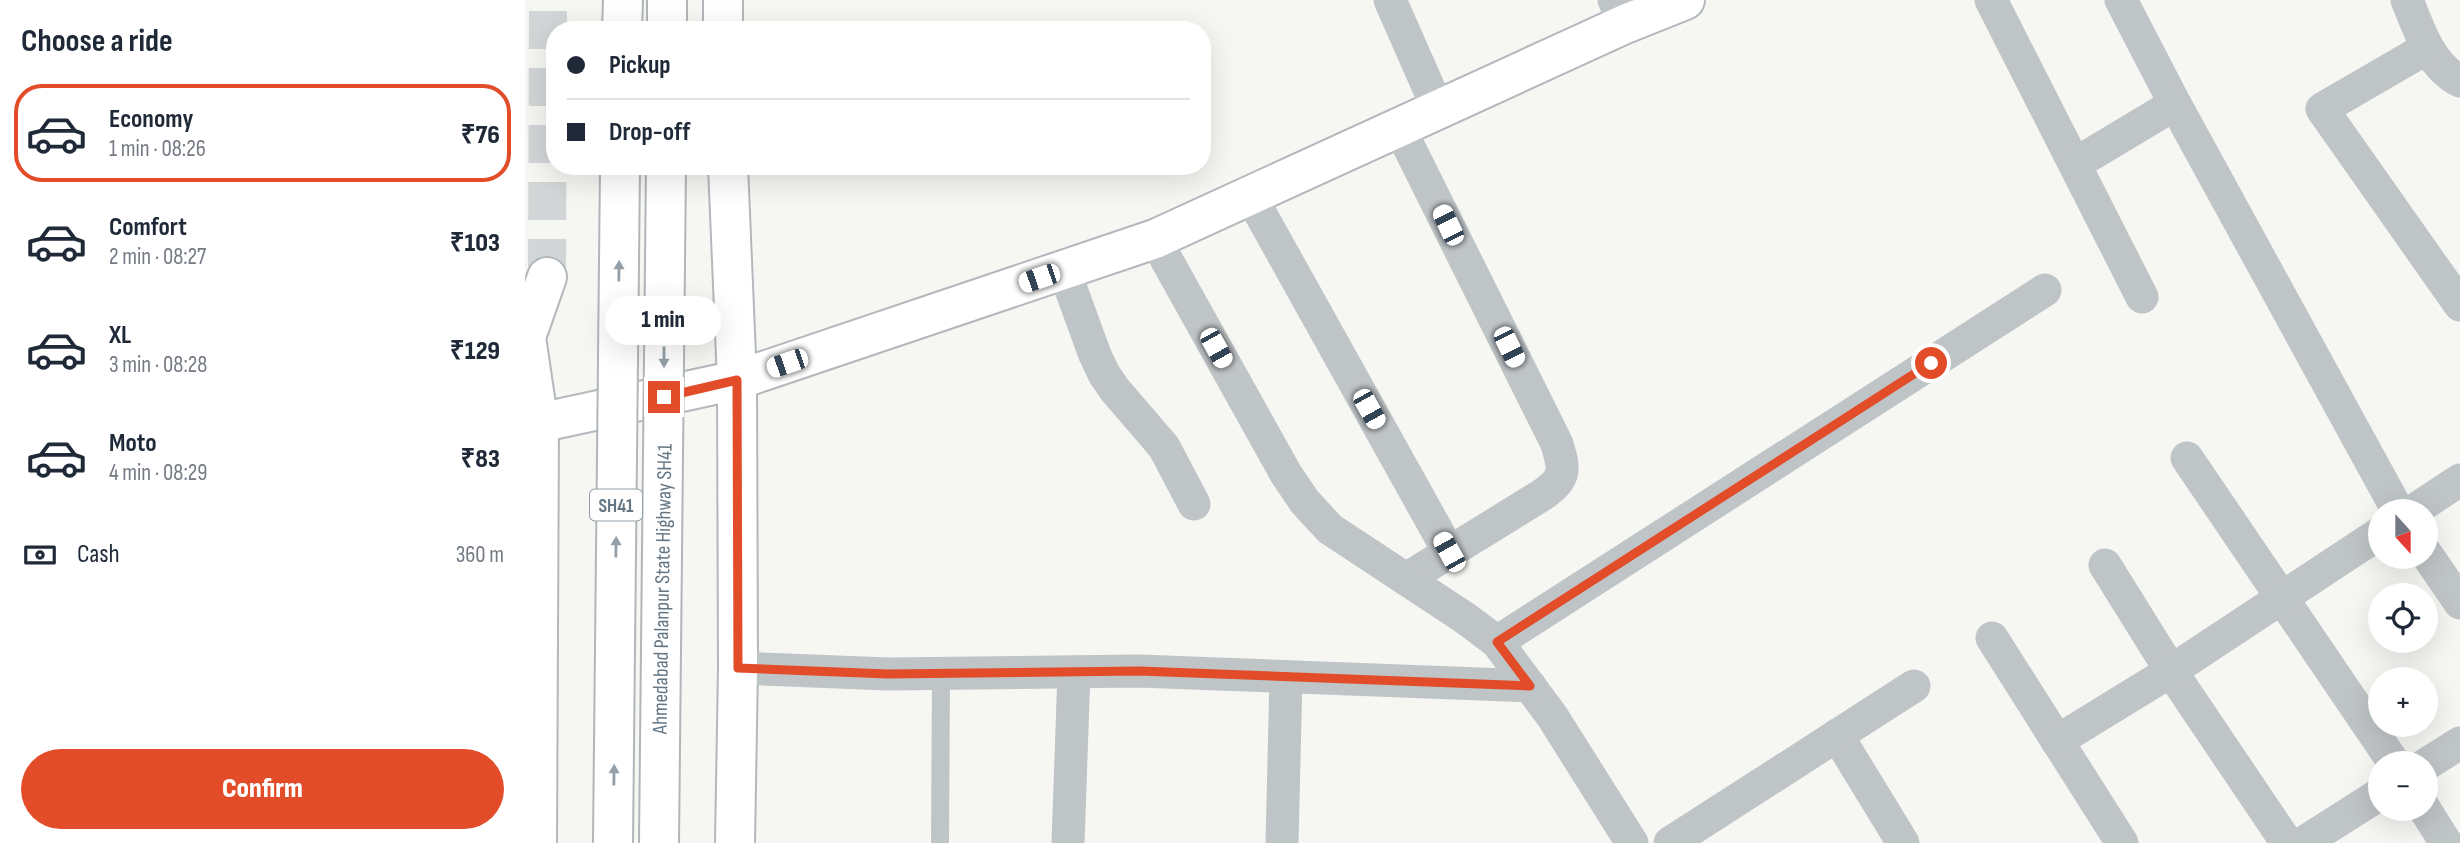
<!DOCTYPE html>
<meta charset="utf-8">
<style>
:root{--surface:#fff;--page:#f2f2f3;--text:#1f2937;--muted:#747a83;--line:#e0e1e3;--accent:#e24c28}
body{margin:0;font-family:"Sofia Sans Condensed",sans-serif;background:var(--page);color:var(--text);height:100vh;display:flex;flex-direction:column;font-size:26px;white-space:nowrap}
*{box-sizing:border-box;margin:0}
p{font-size:23px;color:var(--muted)}
.icon{flex:none;width:38px;height:38px;fill:none;stroke:currentColor;stroke-width:2;stroke-linecap:round;stroke-linejoin:round}
.map{position:relative;flex:1;overflow:hidden}
.drawer{display:flex;flex-direction:column;background:var(--surface);width:525px}
.drawer>*{flex:none}
.hud{position:absolute;left:21px;top:21px;width:665px;height:154px;border-radius:28px;box-shadow:0 7px 28px #0002;display:grid;align-content:center;height:154px;padding:0 21px;background:var(--surface)}
.needle{width:46px;rotate:159deg}
.fabs{position:absolute;left:1843px;top:499px;display:grid;gap:14px}
.fabs a{display:grid;place-items:center;width:70px;height:70px;border-radius:50%;background:var(--surface);box-shadow:0 7px 28px #0002;font-size:35px}
.end{position:absolute;width:32px;height:32px;margin:-16px;border:9px solid #e24c28;background:#fff;box-shadow:0 0 0 4px #fff}
.from{border-radius:50%}
.bubble{position:absolute;height:49px;border-radius:24px;background:var(--surface);box-shadow:0 7px 28px #0002;font-size:23px;font-weight:800;line-height:49px;text-align:center}
.car{position:absolute;width:21px;height:42px;margin:-21px -10px;border-radius:9px;box-shadow:0 0 5px 2px #0007;background:linear-gradient(#fff 24%,#345 0 40%,#fff 0 76%,#345 0 86%,#fff 0)}
.hud b{display:flex;align-items:center;gap:24px;height:66px;font-size:26px}
.hud b+b{border-top:2px solid var(--line)}
.hud i{width:18px;height:18px;background:var(--text)}
ul{padding:0;list-style:none}
li{display:flex;align-items:center;gap:21px;height:98px;margin:0 14px 10px;padding:0 7px;border:4px solid transparent;border-radius:28px}
li div{flex:1}
li b{display:block;font-size:26px}
li em{font-style:normal;font-weight:800}
li.active{border-color:var(--accent)}
li>.icon{width:63px;height:63px;stroke-width:1.5}
h2{padding:0 21px;font-size:32px;line-height:84px}
.pay{display:flex;align-items:center;gap:18px;height:77px;padding:0 21px;font-size:26px}
.pay p{margin-inline-start:auto}
.primary-button{display:flex;gap:14px;margin-top:auto;padding:14px 21px}
.primary-button a{flex:1;height:80px;border-radius:42px;background:var(--accent);color:#fff;font-size:28px;font-weight:800;line-height:80px;text-align:center}
main{display:flex;flex:1;min-height:0}
.map>svg:first-child{display:block}
.lines{fill:none;stroke-linecap:round;stroke-linejoin:round}
.secondary-tunnel{stroke:#d2d6d7;stroke-width:38;stroke-dasharray:38 19;stroke-linecap:butt}
.secondary-casing{stroke:#b2b8bc;stroke-width:42}
.primary-casing{stroke:#b1b6ba;stroke-width:42}
.lane{stroke:#bfc4c7;stroke-width:18}
.street{stroke:#bfc4c7;stroke-width:33}
.secondary{stroke:#fff;stroke-width:38}
.primary{stroke:#fff;stroke-width:38}
.primary-bridge-casing{stroke:#b1b6ba;stroke-width:42;stroke-linecap:butt}
.primary-bridge{stroke:#fff;stroke-width:38}
.oneway{fill:#93a0a9}
.route{stroke:#e24c28;stroke-width:9}
.labels{text-anchor:middle;stroke-width:7;stroke-linejoin:round;paint-order:stroke}
.shield{fill:#fff;stroke:#93a0a9;stroke-width:2}
.shield-label{font-size:19px;font-weight:bold;fill:#657784}
.street-label{font-size:21px;fill:#657784;stroke:#fff}
</style>
<main>
<section class="drawer">
<h2>Choose a ride</h2>
<ul>
<li class="active"><svg class="icon" aria-label="car" viewBox="0 0 24 24"><path d="M5 17H2v-5l4-1 3-4h7l3 4 3 1v5h-3M9 17h6M6 11h13"/><circle cx="7" cy="17" r="2"/><circle cx="17" cy="17" r="2"/></svg><div><b>Economy</b><p>1 min · 08:26</p></div><em>₹76</em></li>
<li><svg class="icon" aria-label="car" viewBox="0 0 24 24"><path d="M5 17H2v-5l4-1 3-4h7l3 4 3 1v5h-3M9 17h6M6 11h13"/><circle cx="7" cy="17" r="2"/><circle cx="17" cy="17" r="2"/></svg><div><b>Comfort</b><p>2 min · 08:27</p></div><em>₹103</em></li>
<li><svg class="icon" aria-label="car" viewBox="0 0 24 24"><path d="M5 17H2v-5l4-1 3-4h7l3 4 3 1v5h-3M9 17h6M6 11h13"/><circle cx="7" cy="17" r="2"/><circle cx="17" cy="17" r="2"/></svg><div><b>XL</b><p>3 min · 08:28</p></div><em>₹129</em></li>
<li><svg class="icon" aria-label="car" viewBox="0 0 24 24"><path d="M5 17H2v-5l4-1 3-4h7l3 4 3 1v5h-3M9 17h6M6 11h13"/><circle cx="7" cy="17" r="2"/><circle cx="17" cy="17" r="2"/></svg><div><b>Moto</b><p>4 min · 08:29</p></div><em>₹83</em></li>
</ul>
<div class="pay"><svg class="icon" aria-label="cash" viewBox="0 0 24 24"><path d="M3 7h18v10H3z"/><circle cx="12" cy="12" r="2"/></svg>Cash<p>360 m</p></div>
<div class="primary-button"><a>Confirm</a></div>
</section>
<div class="map">
<svg width="1935" height="843" viewBox="0 0 1935 843">
<rect width="100%" height="100%" fill="#f6f6f3"/>
<g class="lines">
<path class="secondary-tunnel" d="M22 277 23 0"/>
<g class="secondary-casing">
<g id="secondary">
<path d="M198 0V30"/>
<path d="M203 166 212 380 213 668 210 843"/>
<path d="M0 331 14 425 12 843"/>
<path d="M1 337 22 277"/>
<path d="M0 426 212 380 630 239 1100 24 1160 0"/>
</g>
</g>
<g class="primary-casing">
<g id="primary">
<path d="M97 30 98 0"/>
<path d="M142 30V0"/>
</g>
</g>
<path class="lane" d="M415 843 416 674"/>
<g class="street">
<path d="M865 0 913 109"/>
<path d="M1089 0 1100 24"/>
<path d="M1466 0 1617 297"/>
<path d="M1596 0 1650 104 1873 511"/>
<path d="M1882 0C1894 29 1905 66 1935 81"/>
<path d="M1902 48 1797 109 1935 305"/>
<path d="M874 127 1032 444C1040 471 1041 478 1017 495L881 579"/>
<path d="M1550 164 1650 104"/>
<path d="M725 195 924 552"/>
<path d="M630 239 761 474 780 502 805 529 940 618 972 642 1027 716 1107 843"/>
<path d="M539 270 570 355 579 374 590 390 639 447 669 504"/>
<path d="M1662 458 1869 763"/>
<path d="M1888 511 1935 480"/>
<path d="M1900 552 1935 603"/>
<path d="M1580 565 1646 671 1762 843"/>
<path d="M1467 638 1597 843"/>
<path d="M972 642 1520 290"/>
<path d="M213 668 363 674 614 671 1005 686"/>
<path d="M1312 735 1378 843"/>
<path d="M1532 741 1646 671 1855 533"/>
<path d="M1900 765 1935 743"/>
<path d="M1899 808 1921 843"/>
<path d="M543 843 549 672"/>
<path d="M757 843 761 677"/>
<path d="M1145 843 1389 686"/>
<path d="M1778 843 1855 794"/>
</g>
<use href="#secondary" class="secondary"/>
<use href="#primary" class="primary"/>
<g class="primary-bridge-casing">
<g id="primary-bridge">
<path d="M88 843 95 166"/>
<path d="M134 843 141 166"/>
</g>
</g>
<use href="#primary-bridge" class="primary-bridge"/>
</g>
<defs><path id="oneway-solid" d="M-6-.8H1V-3.2L6.5 0L1 3.2V.8H-6Z" transform="scale(1.75)"/></defs>
<g class="oneway">
<use href="#oneway-solid" transform="translate(94 271) rotate(-89)"/>
<use href="#oneway-solid" transform="translate(139 357) rotate(90)"/>
<use href="#oneway-solid" transform="translate(91 547) rotate(-89)"/>
<use href="#oneway-solid" transform="translate(89 775) rotate(-89)"/>
</g>
<g class="lines">
<path class="route" d="M139 397 212 380 213 668 363 674 614 671 1005 686 972 642 1406 363"/>
</g>
<g class="labels">
<rect class="shield" x="65" y="489.5" width="52" height="31" rx="5"/>
<g class="shield-label">
<text x="91" y="512">SH41</text>
</g>
<g class="street-label">
<text transform="translate(137 589) rotate(-89)" y="7">Ahmedabad Palanpur State Highway SH41</text>
</g>
</g>
</svg>
<div class="fabs">
<a><svg class="needle" viewBox="-14 -14 28 28"><path d="M0-13l5 13h-10z" fill="#e53935"/><path d="M0 13l5-13h-10z" fill="#747a83"/></svg></a>
<a><svg class="icon" aria-label="locate" viewBox="0 0 24 24"><circle cx="12" cy="12" r="6"/><path d="M12 2v4M12 18v4M2 12h4M18 12h4"/></svg></a>
<a>+</a>
<a>−</a>
</div>
<i class="end from" style="left:1406px;top:363px"></i>
<i class="end" style="left:139px;top:397px"></i>
<div class="bubble" style="left:80px;top:296px;width:116px">1 min</div>
<i class="car" style="left:923px;top:225px;rotate:334deg"></i>
<i class="car" style="left:514px;top:278px;rotate:251deg"></i>
<i class="car" style="left:984px;top:347px;rotate:154deg"></i>
<i class="car" style="left:691px;top:348px;rotate:151deg"></i>
<i class="car" style="left:262px;top:363px;rotate:251deg"></i>
<i class="car" style="left:844px;top:409px;rotate:151deg"></i>
<i class="car" style="left:924px;top:552px;rotate:331deg"></i>
<div class="hud">
<b><i class="from"></i>Pickup</b>
<b><i></i>Drop-off</b>
</div>
</div>
</main>
